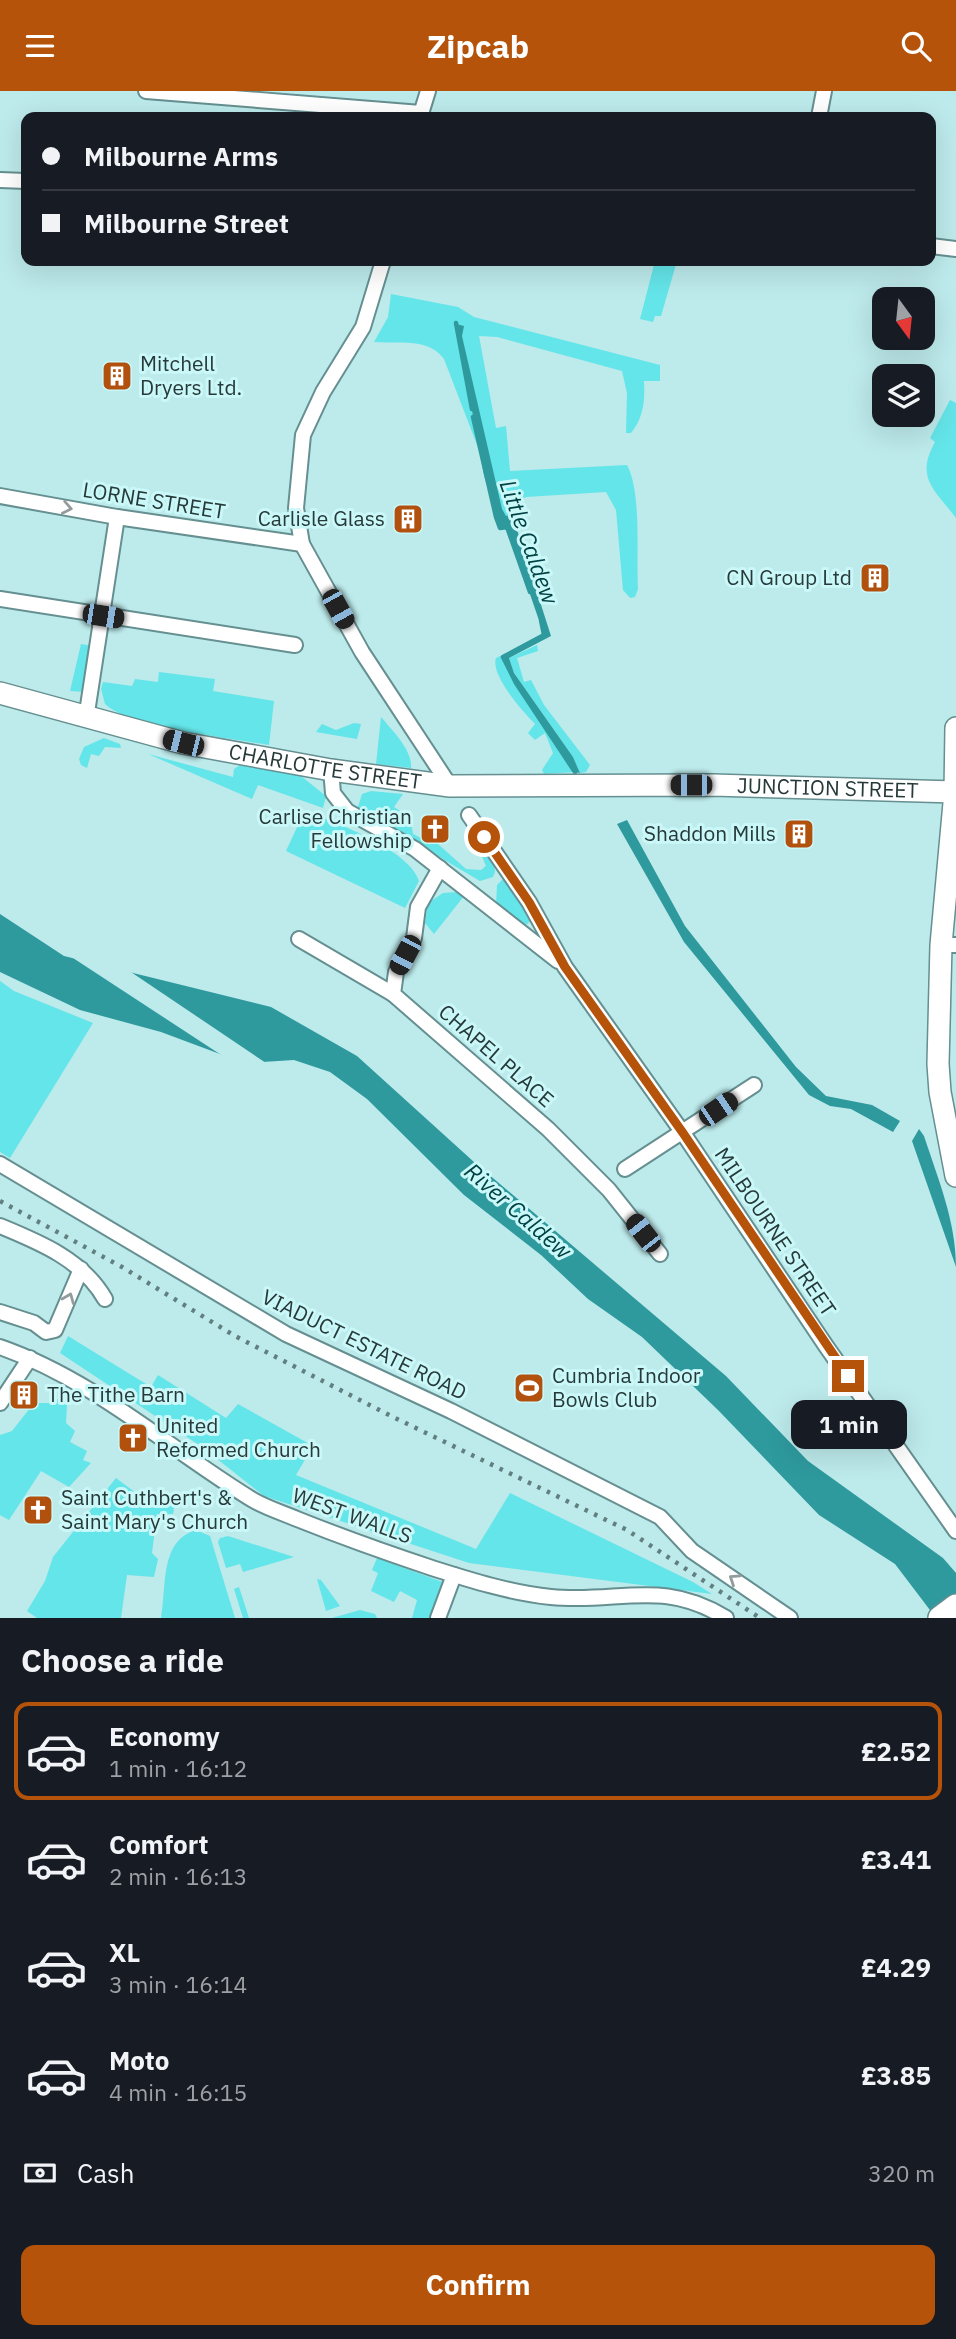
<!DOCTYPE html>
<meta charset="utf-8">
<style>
:root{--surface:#171b24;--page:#20242c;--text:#f1f3f6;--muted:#9ea1a6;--line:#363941;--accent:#b45309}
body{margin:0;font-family:"IBM Plex Sans",sans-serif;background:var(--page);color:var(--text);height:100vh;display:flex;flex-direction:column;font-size:26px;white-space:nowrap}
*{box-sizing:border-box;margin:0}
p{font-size:23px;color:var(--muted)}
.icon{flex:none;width:38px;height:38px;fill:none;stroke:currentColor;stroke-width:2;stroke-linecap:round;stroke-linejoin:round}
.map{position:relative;height:1527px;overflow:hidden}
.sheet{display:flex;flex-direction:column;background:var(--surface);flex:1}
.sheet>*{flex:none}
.top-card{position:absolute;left:21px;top:21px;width:915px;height:154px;border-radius:14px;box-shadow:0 7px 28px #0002;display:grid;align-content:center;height:154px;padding:0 21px;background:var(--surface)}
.needle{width:46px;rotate:165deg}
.controls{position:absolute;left:872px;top:196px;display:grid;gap:14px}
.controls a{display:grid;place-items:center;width:63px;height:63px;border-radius:14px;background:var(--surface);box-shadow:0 7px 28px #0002;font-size:35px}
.end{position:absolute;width:32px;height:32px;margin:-16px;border:9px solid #b45309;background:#fff;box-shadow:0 0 0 4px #fff}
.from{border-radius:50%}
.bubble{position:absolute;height:49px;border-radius:14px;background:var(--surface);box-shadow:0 7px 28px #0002;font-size:23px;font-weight:700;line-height:49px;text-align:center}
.car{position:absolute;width:21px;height:42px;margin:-21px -10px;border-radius:9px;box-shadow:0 0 5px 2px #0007;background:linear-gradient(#222 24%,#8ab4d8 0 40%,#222 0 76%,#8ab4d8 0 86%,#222 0)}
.top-card b{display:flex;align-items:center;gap:24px;height:66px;font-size:26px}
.top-card b+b{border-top:2px solid var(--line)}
.top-card i{width:18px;height:18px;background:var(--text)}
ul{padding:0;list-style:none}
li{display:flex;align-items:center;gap:21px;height:98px;margin:0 14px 10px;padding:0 7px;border:4px solid transparent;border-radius:14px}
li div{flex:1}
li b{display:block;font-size:26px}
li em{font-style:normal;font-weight:700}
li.current{border-color:var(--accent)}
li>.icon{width:63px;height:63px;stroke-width:1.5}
h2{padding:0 21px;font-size:32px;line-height:84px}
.pay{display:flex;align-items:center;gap:18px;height:77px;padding:0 21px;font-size:26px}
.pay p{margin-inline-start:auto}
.cta{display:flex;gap:14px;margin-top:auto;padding:14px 21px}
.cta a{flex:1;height:80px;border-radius:14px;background:var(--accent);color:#fff;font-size:28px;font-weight:700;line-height:80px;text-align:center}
header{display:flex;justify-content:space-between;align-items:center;height:91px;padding:0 21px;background:var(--accent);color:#fff;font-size:32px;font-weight:700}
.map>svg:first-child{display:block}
.green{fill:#64e5e9}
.water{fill:#2e9a9e}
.pier{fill:#bdeaeb}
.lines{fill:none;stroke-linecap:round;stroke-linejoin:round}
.stream{stroke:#2e9a9e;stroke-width:4.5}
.street-casing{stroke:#658f90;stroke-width:18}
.secondary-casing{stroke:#658f90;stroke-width:24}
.primary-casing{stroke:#658f90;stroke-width:26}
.street{stroke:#fff;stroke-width:14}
.secondary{stroke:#fff;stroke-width:21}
.primary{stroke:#fff;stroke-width:23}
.rail{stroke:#627f7f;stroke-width:4.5;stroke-dasharray:3.5 7;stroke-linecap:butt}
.oneway{stroke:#939c9c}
.route{stroke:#b45309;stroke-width:9}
.labels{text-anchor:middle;stroke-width:6;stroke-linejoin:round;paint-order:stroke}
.poi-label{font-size:21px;fill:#273939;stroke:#caf8f9;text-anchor:start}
.street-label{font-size:21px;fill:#273939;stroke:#caf8f9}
.water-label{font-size:23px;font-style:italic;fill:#004143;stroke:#caf8f9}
</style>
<header><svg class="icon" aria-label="menu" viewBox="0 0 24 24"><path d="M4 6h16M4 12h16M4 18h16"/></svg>Zipcab<svg class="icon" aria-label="search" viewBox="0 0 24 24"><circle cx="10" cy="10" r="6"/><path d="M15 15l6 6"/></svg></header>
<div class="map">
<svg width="956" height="1527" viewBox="0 0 956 1527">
<rect width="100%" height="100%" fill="#bdeaeb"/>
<g class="green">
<path d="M655 170H677L661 225H655L653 231 640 228Z"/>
<path d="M391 203 458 216 474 226 660 274V290H644C645 309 644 326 631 342H626L627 302 622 280 497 246 479 245 496 337 506 335 510 380 627 374C642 402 636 465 638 498L635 506 630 507 623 499 616 419 606 401 526 406C516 412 512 417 513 429L504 424 444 268C428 246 400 253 374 251L388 226Z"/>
<path d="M950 309 956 312V427C934 398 915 387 935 351L930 347Z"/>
<path d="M81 553 93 555 85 601 70 600Z"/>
<path d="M537 554 538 560 517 567 524 591 531 589 544 614 590 674 586 681 580 682 573 666 514 582 509 567Z"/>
<path d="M511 560 505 564 516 592 575 681 544 683 542 679 553 662 545 642 535 649 528 642 535 633C523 621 490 584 496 567Z"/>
<path d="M159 581 215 588 213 600 274 610 269 654C235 648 126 635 105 613L101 598 103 591 132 595 135 588 158 591Z"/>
<path d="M381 626C392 639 413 660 411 677L376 673Z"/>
<path d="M354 632 361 633 357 648 316 641 322 633 336 639Z"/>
<path d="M104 647 120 653 121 657 105 656 99 665 91 663 87 677 81 674 79 668 84 656Z"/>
<path d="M148 663 233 686 234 678 240 674 301 685 326 705 323 717 258 694 252 708Z"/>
<path d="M371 700 403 703 394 716 410 726 413 743 427 750 441 747 438 753 466 778 481 779 486 775 481 763 493 766 495 781 493 786 480 790 360 719 358 716 362 703Z"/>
<path d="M305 719C335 732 409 758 419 790L405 817 286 760Z"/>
<path d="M508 783 515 792 517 808 527 815 534 827 526 834 496 815 497 794Z"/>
<path d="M457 801 464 805 434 843 425 832 428 812 443 802Z"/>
<path d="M0 890 14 900 93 932 10 1067 0 1061Z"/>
<path d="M68 1245 151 1296 158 1284 226 1327 238 1313 313 1355 296 1384 476 1458 510 1402 693 1491 712 1503 469 1472 264 1405 202 1356 60 1262Z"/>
<path d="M56 1307 67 1314 66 1332 75 1340 70 1351 87 1360 83 1369 91 1372 69 1396 41 1380 9 1429 0 1424V1344L12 1340 34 1312H51Z"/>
<path d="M116 1387 136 1402 161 1404 175 1412 173 1423H157L152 1462 158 1468 154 1486 127 1484 121 1527H37L27 1520 45 1490 53 1466Z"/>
<path d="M196 1439 210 1445 235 1527H161C167 1496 159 1450 196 1439Z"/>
<path d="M228 1445 294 1466 243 1481 240 1473 226 1477 218 1451 220 1447Z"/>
<path d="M377 1467 448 1493 433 1527H412L417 1509 400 1500 394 1511 371 1500 378 1482 372 1479Z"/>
<path d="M317 1488 321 1489 340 1515 326 1520Z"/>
<path d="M239 1496 249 1527H243L234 1498Z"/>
<path d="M360 1519 375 1523 377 1527H332Z"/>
</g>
<g class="water">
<path d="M456 233 464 235 462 245 502 418 506 425 512 423 551 545 509 567 514 582 573 666 580 682 575 681 516 592 503 566 544 544 507 436 500 437 484 384Z"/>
<path d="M627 729 685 835 796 976 826 1005 872 1014 900 1030 893 1041 851 1018 830 1015 809 1004 684 851 617 733Z"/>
<path d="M0 823 64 865 271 916 357 965 474 1071 726 1285 808 1370 943 1467 956 1482V1527H936L895 1473 819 1424 718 1319 642 1246 588 1208 541 1164 464 1104 367 1008 330 981 294 969 244 972 161 941 80 919 0 881Z"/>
<path d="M919 1038 924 1045C938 1088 956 1130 956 1176L912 1050Z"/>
</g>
<path class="pier" d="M73 867 119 873 269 974 244 975 235 973Z"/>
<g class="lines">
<g class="stream">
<path d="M456 232 472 318"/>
<path d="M473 326 496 426 500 437 507 436 530 501"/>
<path d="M541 529 544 544 503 566 516 592 575 681"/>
</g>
<g class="street-casing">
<g id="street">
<path d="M146 0 421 22"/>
<path d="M420 26 428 0"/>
<path d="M819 26 824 0"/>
<path d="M0 89 26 90"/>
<path d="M931 155 956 158"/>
<path d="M383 170 363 236 323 301 303 344 296 417 302 453 362 561 450 695"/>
<path d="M0 405 117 426 302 453"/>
<path d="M0 508 295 554"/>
<path d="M86 628 117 426"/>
<path d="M331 679 333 702 347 720 415 758 558 870"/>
<path d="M469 724 529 811 565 876 683 1042 826 1255 956 1440"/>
<path d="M440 777 418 816 414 847 396 881 393 903 548 1038 609 1099 660 1163"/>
<path d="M299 848 393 903"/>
<path d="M941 854H956"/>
<path d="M0 1073 286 1243 451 1320 660 1426 692 1460 790 1527"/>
<path d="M625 1078 754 994"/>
<path d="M0 1135C39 1151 83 1169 105 1208"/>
<path d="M0 1221 34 1232 46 1241 55 1239 81 1178"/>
<path d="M0 1256C95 1289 169 1358 253 1409 267 1417 283 1422 297 1428 342 1446 387 1462 432 1477 470 1489 511 1502 551 1506 618 1513 662 1487 726 1527"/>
<path d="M0 1312 30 1267"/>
<path d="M438 1527 454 1484"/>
</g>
</g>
<g class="secondary-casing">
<g id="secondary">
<path id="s1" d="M0 602 183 652 331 679 450 695 713 694 955 701"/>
<path d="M956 637 955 701 941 854 938 973 940 1001 956 1085"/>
</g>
</g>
<g class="primary-casing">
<path id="primary" d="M940 1527 956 1515"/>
</g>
<use href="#street" class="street"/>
<use href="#secondary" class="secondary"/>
<use href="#primary" class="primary"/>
<path class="rail" d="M0 1110 122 1176 235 1245 391 1325 627 1439 760 1527"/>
</g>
<defs><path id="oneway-chevron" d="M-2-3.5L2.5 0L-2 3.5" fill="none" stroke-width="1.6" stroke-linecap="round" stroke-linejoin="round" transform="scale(1.75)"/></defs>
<g class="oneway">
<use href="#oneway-chevron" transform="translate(67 417) rotate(11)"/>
<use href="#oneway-chevron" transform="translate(69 1207) rotate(-68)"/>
<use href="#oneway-chevron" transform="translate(734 1488) rotate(-146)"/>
</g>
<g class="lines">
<path class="route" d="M484 746 529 811 565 876 683 1042 848 1285"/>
</g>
<defs>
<g id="building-square" transform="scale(1.575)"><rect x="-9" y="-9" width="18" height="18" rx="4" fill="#b2510e" stroke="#caf8f9"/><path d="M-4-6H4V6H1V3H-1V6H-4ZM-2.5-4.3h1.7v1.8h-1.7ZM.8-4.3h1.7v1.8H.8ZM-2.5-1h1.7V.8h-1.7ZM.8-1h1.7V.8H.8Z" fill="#fff"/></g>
<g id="church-square" transform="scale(1.575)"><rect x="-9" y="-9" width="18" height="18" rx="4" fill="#b2510e" stroke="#caf8f9"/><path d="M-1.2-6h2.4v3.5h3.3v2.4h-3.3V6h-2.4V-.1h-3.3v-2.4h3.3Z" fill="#fff"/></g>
<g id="stadium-square" transform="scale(1.575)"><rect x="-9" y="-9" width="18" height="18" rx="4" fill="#b2510e" stroke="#caf8f9"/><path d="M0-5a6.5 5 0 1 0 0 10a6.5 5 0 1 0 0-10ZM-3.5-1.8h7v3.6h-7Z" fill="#fff"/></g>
</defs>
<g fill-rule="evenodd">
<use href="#building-square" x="117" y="285"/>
<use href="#building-square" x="408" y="428"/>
<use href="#building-square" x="875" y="487"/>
<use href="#church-square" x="435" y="738"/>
<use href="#building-square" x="799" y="743"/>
<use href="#stadium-square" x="529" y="1297"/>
<use href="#building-square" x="24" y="1304"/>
<use href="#church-square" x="133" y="1347"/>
<use href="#church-square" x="38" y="1419"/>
</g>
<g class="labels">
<g class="poi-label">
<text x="140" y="280">Mitchell<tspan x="140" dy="24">Dryers Ltd.</tspan></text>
<text x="385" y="435" text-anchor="end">Carlisle Glass</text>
<text x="852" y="494" text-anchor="end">CN Group Ltd</text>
<text x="412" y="733" text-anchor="end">Carlise Christian<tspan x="412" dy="24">Fellowship</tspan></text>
<text x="776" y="750" text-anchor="end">Shaddon Mills</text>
<text x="552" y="1292">Cumbria Indoor<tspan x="552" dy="24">Bowls Club</tspan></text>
<text x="47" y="1311">The Tithe Barn</text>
<text x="156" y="1342">United<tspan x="156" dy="24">Reformed Church</tspan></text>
<text x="61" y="1414">Saint Cuthbert's &amp;<tspan x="61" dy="24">Saint Mary's Church</tspan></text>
</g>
<g class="street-label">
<text transform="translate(154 410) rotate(9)" y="7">LORNE STREET</text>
<text dy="7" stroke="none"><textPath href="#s1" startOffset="334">CHARLOTTE STREET</textPath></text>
<text dy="7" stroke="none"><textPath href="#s1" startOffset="838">JUNCTION STREET</textPath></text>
<text transform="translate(496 965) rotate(41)" y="7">CHAPEL PLACE</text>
<text transform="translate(775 1141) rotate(56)" y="7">MILBOURNE STREET</text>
<text transform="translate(364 1254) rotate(26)" y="7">VIADUCT ESTATE ROAD</text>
<text transform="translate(352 1425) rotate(20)" y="7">WEST WALLS</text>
</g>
<g class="water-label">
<text transform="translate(529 451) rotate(70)" y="8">Little Caldew</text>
<text transform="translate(518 1120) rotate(41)" y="8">River Caldew</text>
</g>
</g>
</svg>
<div class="controls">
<a><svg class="needle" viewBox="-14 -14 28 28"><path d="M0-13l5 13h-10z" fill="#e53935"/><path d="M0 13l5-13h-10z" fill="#9ea1a6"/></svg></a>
<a><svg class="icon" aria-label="layers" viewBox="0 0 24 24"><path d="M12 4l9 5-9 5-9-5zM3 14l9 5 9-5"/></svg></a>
</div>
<i class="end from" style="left:484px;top:746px"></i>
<i class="end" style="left:848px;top:1285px"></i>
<div class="bubble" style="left:791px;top:1309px;width:116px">1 min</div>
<i class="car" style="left:338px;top:518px;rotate:151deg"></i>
<i class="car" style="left:103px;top:525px;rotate:99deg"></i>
<i class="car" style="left:183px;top:652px;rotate:284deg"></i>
<i class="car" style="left:691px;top:694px;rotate:270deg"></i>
<i class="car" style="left:405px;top:864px;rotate:208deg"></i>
<i class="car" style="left:718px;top:1018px;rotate:56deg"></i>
<i class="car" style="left:643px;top:1142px;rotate:322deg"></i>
<div class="top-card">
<b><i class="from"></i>Milbourne Arms</b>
<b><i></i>Milbourne Street</b>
</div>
</div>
<section class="sheet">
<h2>Choose a ride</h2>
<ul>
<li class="current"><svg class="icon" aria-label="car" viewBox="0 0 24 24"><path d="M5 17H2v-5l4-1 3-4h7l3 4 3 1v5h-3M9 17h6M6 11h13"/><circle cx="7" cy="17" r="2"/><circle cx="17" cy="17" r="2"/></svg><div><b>Economy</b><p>1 min · 16:12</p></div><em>£2.52</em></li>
<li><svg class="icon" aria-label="car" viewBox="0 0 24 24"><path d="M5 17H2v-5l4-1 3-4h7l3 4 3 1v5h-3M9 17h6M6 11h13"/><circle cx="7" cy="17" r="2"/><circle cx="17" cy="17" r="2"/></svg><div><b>Comfort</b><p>2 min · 16:13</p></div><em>£3.41</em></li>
<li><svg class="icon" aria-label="car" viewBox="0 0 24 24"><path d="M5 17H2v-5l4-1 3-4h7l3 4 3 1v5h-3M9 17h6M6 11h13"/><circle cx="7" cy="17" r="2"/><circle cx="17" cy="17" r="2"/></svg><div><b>XL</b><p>3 min · 16:14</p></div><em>£4.29</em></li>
<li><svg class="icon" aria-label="car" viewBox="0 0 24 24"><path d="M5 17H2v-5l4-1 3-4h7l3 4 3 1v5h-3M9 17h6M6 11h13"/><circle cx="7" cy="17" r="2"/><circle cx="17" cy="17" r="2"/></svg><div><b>Moto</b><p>4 min · 16:15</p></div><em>£3.85</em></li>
</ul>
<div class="pay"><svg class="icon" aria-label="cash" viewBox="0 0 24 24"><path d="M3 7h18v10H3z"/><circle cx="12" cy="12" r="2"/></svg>Cash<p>320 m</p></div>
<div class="cta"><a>Confirm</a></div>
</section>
